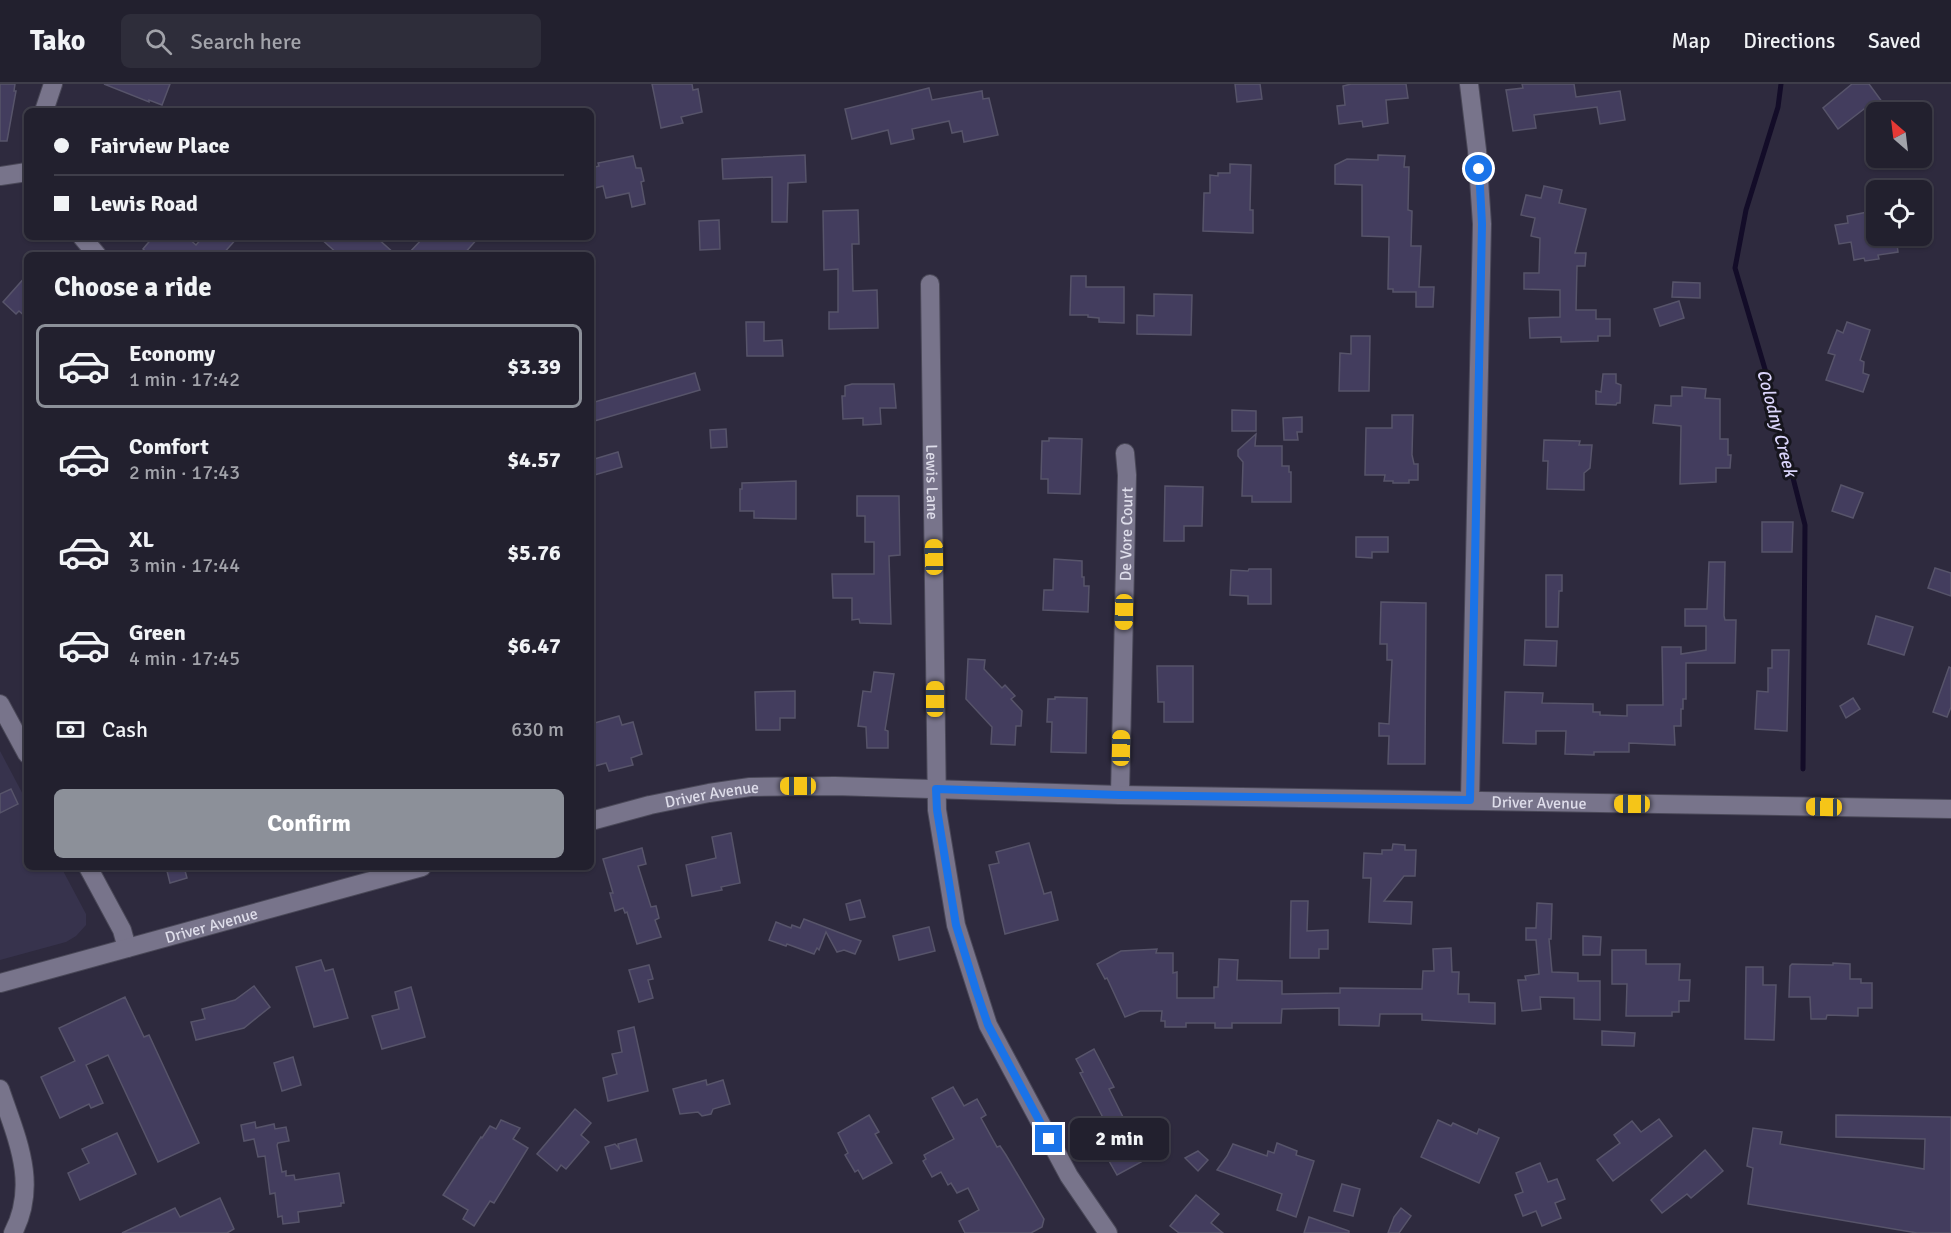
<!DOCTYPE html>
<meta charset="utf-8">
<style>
:root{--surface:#22202e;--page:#2e2d3a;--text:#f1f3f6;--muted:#a2a3aa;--line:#3f3e4a;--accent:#8c9099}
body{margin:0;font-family:Signika,sans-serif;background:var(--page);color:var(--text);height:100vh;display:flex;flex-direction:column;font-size:22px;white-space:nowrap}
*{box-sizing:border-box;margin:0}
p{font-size:20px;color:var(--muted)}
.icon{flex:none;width:33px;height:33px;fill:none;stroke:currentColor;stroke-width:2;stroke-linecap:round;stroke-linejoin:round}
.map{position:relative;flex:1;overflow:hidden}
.side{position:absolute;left:24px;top:168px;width:570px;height:618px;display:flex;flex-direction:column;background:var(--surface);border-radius:9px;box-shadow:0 2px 4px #0004,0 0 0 2px var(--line)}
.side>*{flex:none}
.guide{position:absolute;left:24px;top:24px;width:570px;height:132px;border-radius:9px;box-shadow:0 2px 4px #0004,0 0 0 2px var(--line);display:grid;align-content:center;height:132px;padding:0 30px;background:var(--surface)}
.needle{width:39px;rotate:332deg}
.buttons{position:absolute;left:1866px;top:18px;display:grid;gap:12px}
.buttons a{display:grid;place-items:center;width:66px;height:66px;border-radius:9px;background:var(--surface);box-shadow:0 2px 4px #0004,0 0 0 2px var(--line);font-size:30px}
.end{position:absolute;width:27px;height:27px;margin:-14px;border:8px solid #1a73e8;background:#fff;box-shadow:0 0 0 3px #fff}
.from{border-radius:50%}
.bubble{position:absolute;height:42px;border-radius:9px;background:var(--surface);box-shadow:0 2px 4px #0004,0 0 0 2px var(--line);font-size:20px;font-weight:800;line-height:42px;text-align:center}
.car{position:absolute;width:18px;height:36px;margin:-18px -9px;border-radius:8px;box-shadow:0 0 4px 2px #0007;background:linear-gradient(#f5c518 24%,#345 0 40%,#f5c518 0 76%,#345 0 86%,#f5c518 0)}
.guide b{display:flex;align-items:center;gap:21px;height:57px;font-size:22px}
.guide b+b{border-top:2px solid var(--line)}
.guide i{width:15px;height:15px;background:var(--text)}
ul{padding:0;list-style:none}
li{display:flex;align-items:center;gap:18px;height:84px;margin:0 12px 9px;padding:0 18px;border:3px solid transparent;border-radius:9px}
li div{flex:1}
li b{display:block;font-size:22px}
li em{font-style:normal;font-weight:800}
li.current{border-color:var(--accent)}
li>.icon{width:54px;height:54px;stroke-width:1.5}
h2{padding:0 30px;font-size:27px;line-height:72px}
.pay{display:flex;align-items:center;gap:15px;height:66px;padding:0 30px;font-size:22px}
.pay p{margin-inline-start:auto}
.cta{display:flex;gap:12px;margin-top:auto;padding:12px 30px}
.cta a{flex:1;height:69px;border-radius:9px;background:var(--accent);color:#fff;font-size:24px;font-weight:800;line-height:69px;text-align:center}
header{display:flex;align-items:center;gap:36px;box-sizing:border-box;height:84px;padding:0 30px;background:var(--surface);border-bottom:2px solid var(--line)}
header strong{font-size:28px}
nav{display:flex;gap:33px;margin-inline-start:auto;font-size:21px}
.search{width:420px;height:54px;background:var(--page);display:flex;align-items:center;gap:15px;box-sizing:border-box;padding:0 21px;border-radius:9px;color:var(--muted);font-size:22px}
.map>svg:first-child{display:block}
.built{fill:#37334d}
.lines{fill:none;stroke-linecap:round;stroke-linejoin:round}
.stream{stroke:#130c28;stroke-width:5}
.building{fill:#433d5e;stroke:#57546a;stroke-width:1.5}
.minor-casing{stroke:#4a4858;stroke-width:20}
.minor{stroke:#78748b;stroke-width:18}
.route{stroke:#1a73e8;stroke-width:8}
.labels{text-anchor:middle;stroke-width:6;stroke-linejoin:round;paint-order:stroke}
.street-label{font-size:16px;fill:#deddea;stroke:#16151d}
.water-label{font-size:18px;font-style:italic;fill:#dbd5fb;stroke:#16151d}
</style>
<header>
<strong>Tako</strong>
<div class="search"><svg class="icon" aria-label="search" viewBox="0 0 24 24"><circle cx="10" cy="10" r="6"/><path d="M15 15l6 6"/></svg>Search here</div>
<nav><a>Map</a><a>Directions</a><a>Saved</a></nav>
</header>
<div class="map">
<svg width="1951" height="1149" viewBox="0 0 1951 1149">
<rect width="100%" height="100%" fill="#2e2a3e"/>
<path class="built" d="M0 667 27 718V783H61L86 830V841L76 852 66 858 0 876Z"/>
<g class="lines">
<path class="stream" d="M1781 0 1778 23 1746 126 1735 184 1767 292 1805 441 1803 685"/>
</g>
<g class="building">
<path d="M0 0H15L14 7H16L7 57H0Z"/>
<path d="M104 0H170L162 21 149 16V18Z"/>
<path d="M652 0H692L693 6 698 5 702 28 681 33 683 39 661 44Z"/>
<path d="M1235 0H1260L1262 15 1237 18Z"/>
<path d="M1351 0H1406L1408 14 1386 16 1388 39 1363 43 1362 37 1339 40 1337 22 1345 21 1343 2Z"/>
<path d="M1522 0H1574L1576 13 1620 7 1625 36 1600 40 1597 23 1534 31 1536 44 1513 47 1506 6 1523 4Z"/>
<path d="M1852 0H1869L1883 19 1868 30 1864 25 1838 45 1823 24Z"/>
<path d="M929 4 932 16 982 7 983 15 989 14 998 51 964 58 962 47 952 49 949 37 912 45 914 55 891 60 888 46 852 55 845 25Z"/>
<path d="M805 71 806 98 788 99 787 138H772V93L723 95 722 75Z"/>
<path d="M1378 71 1405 72 1404 83H1409L1408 126 1412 127 1411 162H1421L1419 203H1434L1433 223H1416V208H1393V205H1388L1389 153 1362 152V101L1335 100V81L1347 75 1378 76Z"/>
<path d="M633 72 636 84H641L644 97 641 98 645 120 632 123 629 109 606 114 603 102 591 105V84L599 82 598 79Z"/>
<path d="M1230 80 1251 81 1250 126H1253V149L1203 147 1204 109H1210V91L1218 92V89H1230Z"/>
<path d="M1544 102 1562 106 1559 119 1586 125 1575 169H1586L1585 182H1577L1576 226H1596V235H1610V252H1598V257L1561 258V253L1530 254 1529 234 1560 233V206L1524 205V189H1539L1540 154 1531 152 1535 134 1521 131 1526 111 1541 114Z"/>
<path d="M858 126 859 160H852L853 207 877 206 878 244 829 245V228H838V185L824 186 823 127Z"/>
<path d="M1868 128 1871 143 1877 154 1896 152 1898 168 1878 171 1879 175 1865 177 1864 174 1854 176 1851 158 1839 160 1835 141 1848 139 1847 132Z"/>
<path d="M719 136 720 165 700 166 699 137Z"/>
<path d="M153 153H187L196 161 203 153H238L222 171H150L143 165Z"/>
<path d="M319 153H376L396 171H339Z"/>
<path d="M424 153H479L463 171H407Z"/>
<path d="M27 191V234L19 227 16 230 3 218Z"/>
<path d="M1071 192H1086V203H1124V239L1099 238V234L1088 233V231H1070Z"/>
<path d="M1673 198 1700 199V214L1672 213Z"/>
<path d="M1154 210 1192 211 1191 251 1137 250V231L1154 232Z"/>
<path d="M1679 217 1684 234 1660 242 1654 225Z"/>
<path d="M746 238H764V257L782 256 783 272H747Z"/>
<path d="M1847 238 1870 246 1860 276 1864 278 1863 289 1869 291 1863 308 1826 296 1835 271 1828 269 1837 246 1843 249Z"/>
<path d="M1351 252H1370L1369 307H1339L1340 269 1351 270Z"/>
<path d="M695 289 700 306 591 338V319Z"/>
<path d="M1603 290H1616V299L1621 301 1620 319H1617L1616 321 1596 320V307L1601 308Z"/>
<path d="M852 300H894L896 324H880L881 340 863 341V334L843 335 842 312H845V302Z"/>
<path d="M1682 303 1706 305 1705 314 1720 315V355H1728V371H1731L1730 384H1716V398L1680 400 1681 342 1653 339 1655 321 1671 322V312H1682Z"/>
<path d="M1232 326 1256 327V347H1232Z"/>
<path d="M1392 331H1413L1412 371 1414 380H1418V396H1409V399H1393V397H1384L1385 391H1365L1366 344H1392Z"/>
<path d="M1302 333V348H1297L1298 356H1284L1283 334Z"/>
<path d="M726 345 727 363 711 364 710 346Z"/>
<path d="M1256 350 1255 362H1282V382H1289V388H1291V418H1252V412H1242L1243 378 1238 372V366Z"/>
<path d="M1049 354 1082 355 1080 410 1048 409V395H1041L1042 357H1049Z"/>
<path d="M1544 356 1580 357 1579 361H1592L1590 384 1584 389V406L1547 405 1548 377H1543Z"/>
<path d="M618 368 622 383 591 392V376Z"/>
<path d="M796 397V435L754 434V427H740V405H742V399Z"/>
<path d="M1841 401 1863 409 1853 434 1832 427Z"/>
<path d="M1165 402 1203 403 1202 442H1184V457H1164Z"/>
<path d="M857 412H899L900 471 889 472 891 540 860 539 859 535 852 536V514H833L832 490H874V458H865V432H857Z"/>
<path d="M1762 438H1793L1792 468H1762Z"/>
<path d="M1356 453H1388V468H1372V474L1356 473Z"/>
<path d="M1054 475 1082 477V493H1084V502H1089L1088 528 1043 526 1044 506H1053Z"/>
<path d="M1709 478H1725L1724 532 1725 536H1736L1735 579H1686V615H1683V625H1681V642H1674L1675 661 1629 659V668H1594V671L1565 670 1566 647H1536V660L1503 659 1505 608 1543 609 1542 619 1593 620V628H1600V631L1627 632V621H1663L1662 563H1681V570L1706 566V542H1685V525H1707Z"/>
<path d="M1935 484 1951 489V512L1928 504Z"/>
<path d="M1249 485H1271V520H1248V512L1230 511 1231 486 1248 487Z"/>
<path d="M1546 491H1562V507H1559L1558 543H1546Z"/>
<path d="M1381 518 1426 519 1425 680H1388L1389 652H1379V639L1389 640 1392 576H1387V560H1380Z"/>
<path d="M1876 532 1913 543 1904 571 1868 560Z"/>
<path d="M1525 556 1557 557 1556 582 1524 581Z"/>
<path d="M1772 566H1789L1787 647 1755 645 1757 607 1768 608V584H1772Z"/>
<path d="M968 575 985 576 984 585 1002 604 1005 601 1015 612 1011 615 1022 627 1021 642H1016L1015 661 991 660 992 643 966 615Z"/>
<path d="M1157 582H1193V638H1164V618H1158Z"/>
<path d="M1949 583 1951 584V623L1947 633 1933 628Z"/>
<path d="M874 588 894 590 885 646 888 647V664H867L866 643 858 642 863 607 871 608Z"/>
<path d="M795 607V634H780V646H756L755 608Z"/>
<path d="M1055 613 1087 614 1086 669 1051 668 1052 638H1047L1048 615H1055Z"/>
<path d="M1853 614 1860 625 1846 634 1840 622Z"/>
<path d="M619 632 622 641 633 638 642 670 631 674 633 681 609 687 606 679 591 683V640Z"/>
<path d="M11 705 18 720 0 729V710Z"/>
<path d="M731 749 740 799 721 803 722 806 692 812 686 781 716 774 712 753Z"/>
<path d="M1029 759 1044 810 1051 808 1058 836 1005 850 989 781 999 779 996 768Z"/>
<path d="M1393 760 1405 761V766H1416L1415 792H1404L1384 817 1412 818 1411 840 1369 838 1371 794H1363L1364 769 1382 770V766H1392Z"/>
<path d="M642 764 646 780 638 782 651 823 656 822 659 834 655 836 661 853 637 860 627 828 625 829 623 824 615 827 610 809H613L603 775Z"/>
<path d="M166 783H184L187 794 170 799Z"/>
<path d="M860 816 865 833 850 836 846 820Z"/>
<path d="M1291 817H1308L1307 847 1328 846V865H1319V874H1290Z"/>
<path d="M1537 819 1552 820 1551 855H1549L1552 888 1578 889V897H1600V936L1574 935V914L1540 913 1541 925 1522 927 1518 896H1526L1525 892 1539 890 1536 856H1526V844H1536Z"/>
<path d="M804 835 861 857 855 870 844 866 837 868 826 848 819 866 817 864 814 870 787 860 786 862 769 856 776 838 791 844 792 841 800 844Z"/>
<path d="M929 843 935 867 899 876 893 852Z"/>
<path d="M1583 852 1601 853 1600 871H1583Z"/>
<path d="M1451 864 1452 888H1459L1458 910H1469V918L1495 919V940L1422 936V930H1380L1379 942 1339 941V924L1282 925 1281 939H1232V944H1215V939H1186V943H1165V937H1161L1162 927H1140L1125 933 1107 894 1105 895 1097 880 1121 867 1157 865 1156 869H1173V889L1177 888V914H1214V903H1218L1219 875 1238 876 1237 896 1282 897V910L1340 909V904L1422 905 1423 887H1434L1433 865Z"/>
<path d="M1612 866H1646V880H1680L1679 896H1690L1689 917H1679V928H1672V932H1626L1627 900H1612Z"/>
<path d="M321 876 325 887 333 885 348 934 314 943 296 883Z"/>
<path d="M1833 879 1850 880V895H1861V899H1872V924H1858V932L1827 931 1826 935H1811L1810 913H1789L1790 882 1792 880 1833 881Z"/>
<path d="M649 881 653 895 648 896 653 914 639 918 629 886Z"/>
<path d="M1746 883H1763V901H1776L1774 956 1745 955Z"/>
<path d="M254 902 270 923 244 944 196 956 191 938 205 935 202 925 235 916Z"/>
<path d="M411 903 425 953 382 965 372 932 399 925 395 908Z"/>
<path d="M125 913 144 953 149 951 199 1059 158 1078 108 971 86 981 103 1019 91 1024 89 1020 60 1034 41 993 75 977 59 944Z"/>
<path d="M634 943 648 1007 608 1017 603 994 617 990 612 970 622 968 618 947Z"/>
<path d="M1602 947 1635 949 1634 962 1602 961Z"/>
<path d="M1094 965 1114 1003 1109 1005 1126 1039 1133 1036 1147 1051 1144 1053 1154 1071 1117 1091 1108 1075 1119 1069 1114 1060 1116 1059 1080 989 1083 988 1076 975Z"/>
<path d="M293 973 301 1001 282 1007 274 979Z"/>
<path d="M706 996 707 1001 723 996 730 1020 713 1025 711 1030 702 1032 698 1028 680 1030 673 1005Z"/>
<path d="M953 1003 964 1022 977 1015 986 1031 981 1034 997 1063 1000 1062 1006 1071 1044 1135 1042 1143 1031 1149H965L959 1137 979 1126 968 1104 957 1109 951 1099 948 1101 941 1088 932 1093 923 1077 926 1075 924 1071 954 1055 932 1014Z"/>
<path d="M575 1025 591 1039 581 1051 589 1058 566 1085 561 1081 557 1087 537 1070Z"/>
<path d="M869 1031 879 1048 875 1050 892 1079 863 1095 858 1086 855 1088 845 1071 848 1069 838 1049Z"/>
<path d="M1836 1031 1951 1033V1149H1917L1748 1120 1753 1084 1747 1082 1753 1044 1782 1048 1780 1060 1924 1085 1925 1055 1836 1053Z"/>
<path d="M1659 1035 1672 1052 1613 1097 1597 1076 1620 1059 1614 1051 1632 1037 1641 1048Z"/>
<path d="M501 1036 520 1044 513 1055 528 1064 494 1119 490 1117 474 1142 463 1135 468 1126 443 1111 481 1053 482 1054 490 1042 496 1045Z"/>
<path d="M1438 1036 1451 1042 1453 1039 1477 1050 1479 1045 1499 1054 1479 1099 1421 1073Z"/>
<path d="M255 1038 256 1044 274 1040 275 1045 286 1043 289 1057 278 1059 277 1061 282 1088 286 1087V1092L294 1091 295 1096 339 1089 344 1119H341V1122L298 1128 299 1138 283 1140 282 1132 278 1133 275 1109 270 1110 265 1072 258 1073 254 1055 244 1057 241 1041Z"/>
<path d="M117 1049 136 1090 80 1116 68 1089 89 1079 82 1065Z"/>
<path d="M636 1055 642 1077 611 1085 605 1063 615 1060 619 1064 618 1060Z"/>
<path d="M1277 1059 1297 1067 1296 1071 1314 1077 1296 1133 1277 1126 1282 1110 1217 1086 1227 1072 1233 1060 1267 1072 1268 1067 1274 1069Z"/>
<path d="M1705 1066 1723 1087 1691 1114 1687 1110 1662 1129 1651 1116Z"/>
<path d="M1198 1067 1208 1076 1198 1087 1185 1074Z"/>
<path d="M1540 1079 1548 1098 1557 1095 1565 1115 1555 1119 1561 1134 1542 1142 1536 1127 1523 1132 1515 1111 1523 1108 1516 1089Z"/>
<path d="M1342 1100 1360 1105 1353 1132 1334 1127Z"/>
<path d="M1196 1111 1219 1130 1211 1139 1223 1149H1179L1170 1142Z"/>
<path d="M220 1114 234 1145 227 1149H122L175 1124 180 1133Z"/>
<path d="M1401 1124 1411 1132 1399 1149H1388L1394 1133Z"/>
<path d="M1309 1133 1349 1147V1149H1304Z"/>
</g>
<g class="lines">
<g class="minor-casing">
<g id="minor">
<path d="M1469 0 1477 66 1482 140 1470 716"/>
<path d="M44 27 53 0"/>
<path d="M0 92 27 88"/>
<path d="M82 153 97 171"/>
<path id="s1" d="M930 200 937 726 956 841 988 941 1069 1092 1108 1149"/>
<path d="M0 620 27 670"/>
<path id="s2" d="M1120 711 1127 391 1125 369"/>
<path id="s3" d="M591 737 650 721 709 709 750 703 835 702 1120 711 1951 725"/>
<path d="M88 783 122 846 127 864"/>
<path id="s4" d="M0 899 422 783"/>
<path d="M0 1005C16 1053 39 1099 13 1149"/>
</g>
</g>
<use href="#minor" class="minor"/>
</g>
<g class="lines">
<path class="route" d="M1049 1055 988 941 976 906 956 841 937 726 936 705 1120 711 1470 716 1482 140 1479 85"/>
</g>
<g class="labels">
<g class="street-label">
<text dy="6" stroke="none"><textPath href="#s1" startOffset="198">Lewis Lane</textPath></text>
<text dy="6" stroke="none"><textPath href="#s2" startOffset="261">De Vore Court</textPath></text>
<text dy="6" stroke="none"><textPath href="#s3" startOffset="124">Driver Avenue</textPath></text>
<text dy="6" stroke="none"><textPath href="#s3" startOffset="952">Driver Avenue</textPath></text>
<text dy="6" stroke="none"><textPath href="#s4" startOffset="219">Driver Avenue</textPath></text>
</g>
<g class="water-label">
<text transform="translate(1777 339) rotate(75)" y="6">Colodny Creek</text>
</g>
</g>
</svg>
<div class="buttons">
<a><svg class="needle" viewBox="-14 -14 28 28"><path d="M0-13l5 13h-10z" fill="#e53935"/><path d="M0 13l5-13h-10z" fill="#a2a3aa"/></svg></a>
<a><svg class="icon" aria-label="locate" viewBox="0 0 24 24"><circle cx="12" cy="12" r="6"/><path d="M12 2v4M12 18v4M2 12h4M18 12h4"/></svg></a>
</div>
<i class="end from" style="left:1479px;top:85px"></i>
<i class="end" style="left:1049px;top:1055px"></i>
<div class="bubble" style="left:1070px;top:1034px;width:99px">2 min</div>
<i class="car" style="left:934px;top:473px;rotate:359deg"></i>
<i class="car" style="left:1124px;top:528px;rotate:181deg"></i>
<i class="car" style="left:935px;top:615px;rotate:0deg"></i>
<i class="car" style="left:1121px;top:664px;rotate:1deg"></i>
<i class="car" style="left:798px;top:702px;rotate:270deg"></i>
<i class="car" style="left:1632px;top:720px;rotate:270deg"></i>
<i class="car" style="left:1824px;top:723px;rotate:271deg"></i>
<div class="guide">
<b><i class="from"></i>Fairview Place</b>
<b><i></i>Lewis Road</b>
</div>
<section class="side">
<h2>Choose a ride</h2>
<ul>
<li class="current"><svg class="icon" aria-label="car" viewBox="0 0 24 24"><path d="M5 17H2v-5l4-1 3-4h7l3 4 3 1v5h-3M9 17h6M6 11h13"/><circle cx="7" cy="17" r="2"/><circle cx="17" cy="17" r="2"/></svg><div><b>Economy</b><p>1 min · 17:42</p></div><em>$3.39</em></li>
<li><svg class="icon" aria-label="car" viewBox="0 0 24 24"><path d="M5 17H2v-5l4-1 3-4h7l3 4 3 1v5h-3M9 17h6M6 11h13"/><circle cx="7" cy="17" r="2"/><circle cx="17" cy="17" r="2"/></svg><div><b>Comfort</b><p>2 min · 17:43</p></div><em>$4.57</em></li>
<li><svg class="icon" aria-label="car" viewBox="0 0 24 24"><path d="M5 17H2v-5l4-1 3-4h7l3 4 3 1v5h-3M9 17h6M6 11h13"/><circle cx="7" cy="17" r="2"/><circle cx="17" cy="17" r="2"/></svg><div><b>XL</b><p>3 min · 17:44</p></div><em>$5.76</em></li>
<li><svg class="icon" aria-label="car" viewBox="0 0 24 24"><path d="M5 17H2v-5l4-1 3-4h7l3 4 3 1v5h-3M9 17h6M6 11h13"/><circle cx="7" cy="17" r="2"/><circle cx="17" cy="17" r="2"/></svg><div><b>Green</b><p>4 min · 17:45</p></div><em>$6.47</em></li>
</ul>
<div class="pay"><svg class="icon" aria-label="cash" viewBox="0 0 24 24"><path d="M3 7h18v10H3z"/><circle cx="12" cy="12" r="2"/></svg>Cash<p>630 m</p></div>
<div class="cta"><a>Confirm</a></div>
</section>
</div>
